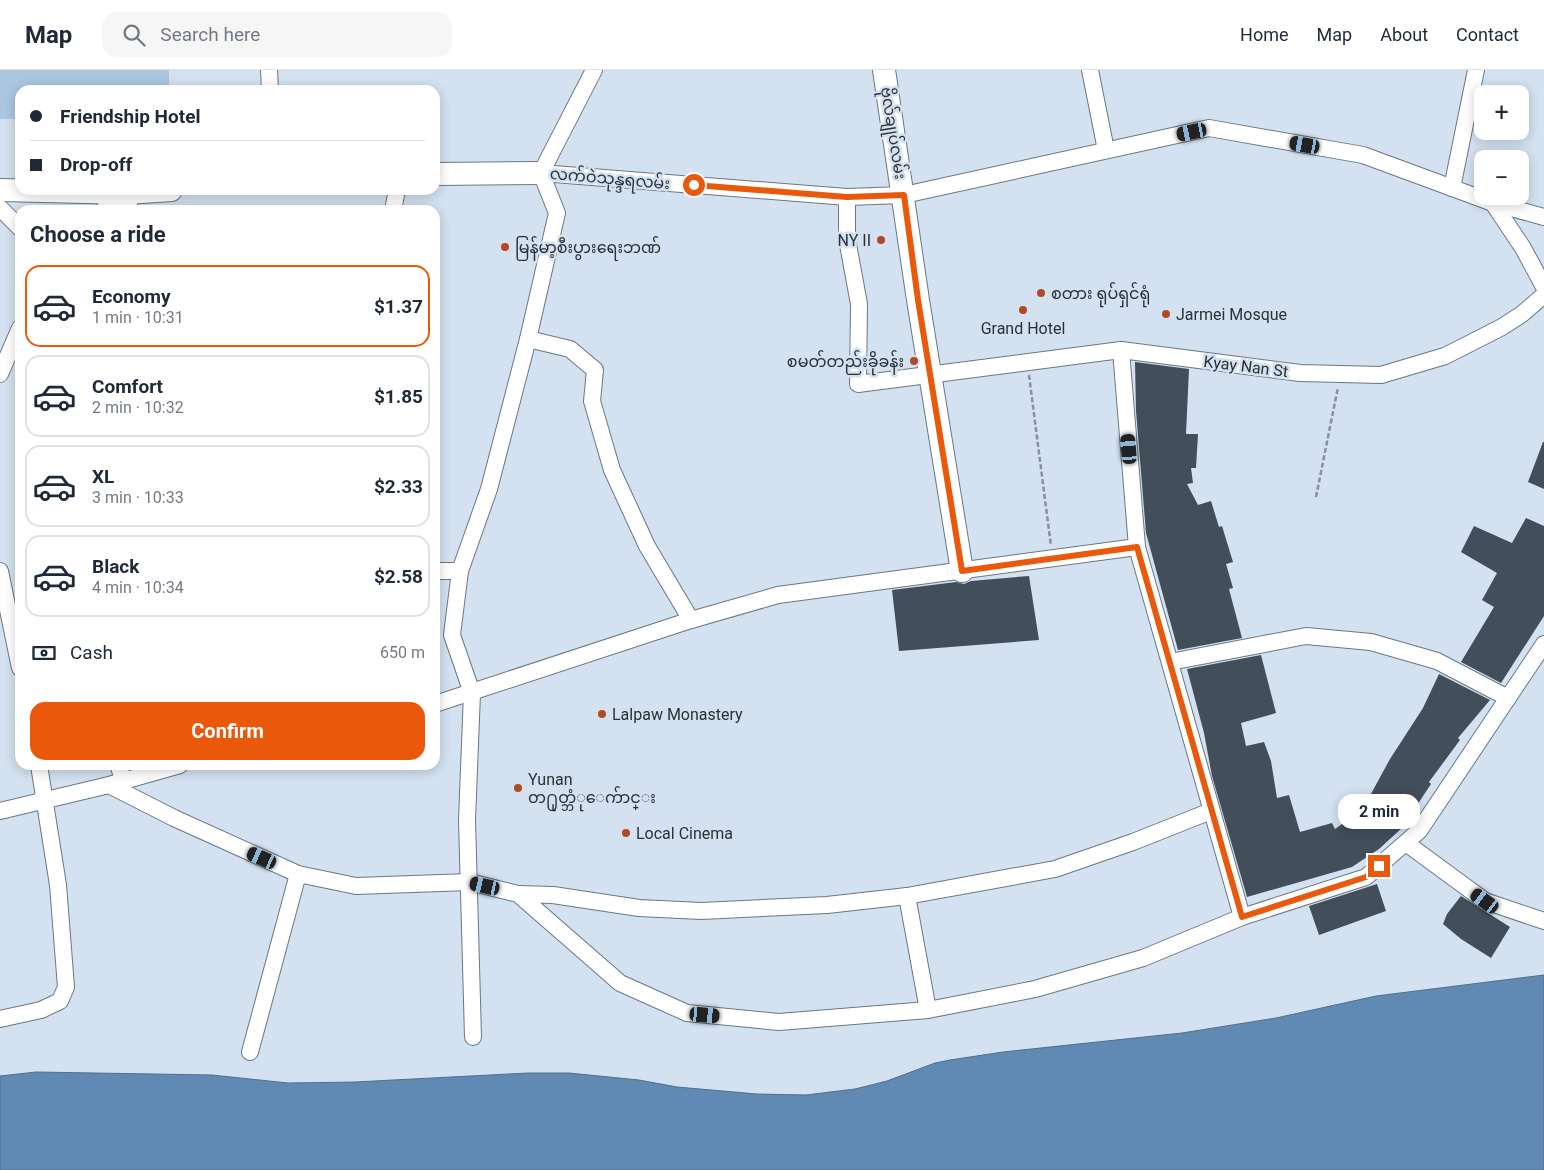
<!DOCTYPE html>
<meta charset="utf-8">
<style>
:root{--surface:#fff;--page:#f6f6f7;--text:#1f2937;--muted:#747a83;--line:#e0e1e3;--accent:#ea580c}
body{margin:0;font-family:Roboto,"Noto Sans Myanmar",sans-serif;background:var(--page);color:var(--text);height:100vh;display:flex;flex-direction:column;font-size:19px;white-space:nowrap}
*{box-sizing:border-box;margin:0}
p{font-size:16px;color:var(--muted)}
.icon{flex:none;width:28px;height:28px;fill:none;stroke:currentColor;stroke-width:2;stroke-linecap:round;stroke-linejoin:round}
.map{position:relative;flex:1;overflow:hidden}
.drawer{position:absolute;left:15px;top:135px;width:425px;height:565px;display:flex;flex-direction:column;background:var(--surface);border-radius:15px;box-shadow:0 2px 12px #0003}
.drawer>*{flex:none}
.banner{position:absolute;left:15px;top:15px;width:425px;height:110px;border-radius:15px;box-shadow:0 2px 12px #0003;display:grid;align-content:center;height:110px;padding:0 15px;background:var(--surface)}
.controls{position:absolute;left:1474px;top:15px;display:grid;gap:10px}
.controls a{display:grid;place-items:center;width:55px;height:55px;border-radius:10px;background:var(--surface);box-shadow:0 2px 12px #0003;font-size:25px}
.end{position:absolute;width:22px;height:22px;margin:-11px;border:6px solid #ea580c;background:#fff;box-shadow:0 0 0 2px #fff}
.from{border-radius:50%}
.bubble{position:absolute;height:35px;border-radius:15px;background:var(--surface);box-shadow:0 2px 12px #0003;font-size:16px;font-weight:700;line-height:35px;text-align:center}
.car{position:absolute;width:15px;height:30px;margin:-15px -8px;border-radius:6px;box-shadow:0 0 4px 1px #0007;background:linear-gradient(#222 24%,#8ab4d8 0 40%,#222 0 76%,#8ab4d8 0 86%,#222 0)}
.banner b{display:flex;align-items:center;gap:18px;height:48px;font-size:19px}
.banner b+b{border-top:1px solid var(--line)}
.banner i{width:12px;height:12px;background:var(--text)}
ul{padding:0;list-style:none}
li{display:flex;align-items:center;gap:15px;height:82px;margin:0 10px 8px;padding:0 5px;border:2px solid var(--line);border-radius:15px}
li div{flex:1}
li b{display:block;font-size:19px}
li em{font-style:normal;font-weight:700}
li.active{border-color:var(--accent)}
li>.icon{width:45px;height:45px;stroke-width:1.5}
h2{padding:0 15px;font-size:22px;line-height:60px}
.pay{display:flex;align-items:center;gap:12px;height:55px;padding:0 15px;font-size:19px}
.pay p{margin-inline-start:auto}
.primary-button{display:flex;gap:10px;margin-top:auto;padding:10px 15px}
.primary-button a{flex:1;height:58px;border-radius:15px;background:var(--accent);color:#fff;font-size:20px;font-weight:700;line-height:58px;text-align:center}
header{display:flex;align-items:center;gap:30px;box-sizing:border-box;height:70px;padding:0 25px;background:var(--surface);border-bottom:1px solid var(--line)}
header strong{font-size:24px}
nav{display:flex;gap:28px;margin-inline-start:auto;font-size:18px}
.search{width:350px;height:45px;background:var(--page);display:flex;align-items:center;gap:12px;box-sizing:border-box;padding:0 18px;border-radius:15px;color:var(--muted);font-size:19px}
.map>svg:first-child{display:block}
.green{fill:#abc6e1}
.water{fill:#608ab3;stroke:#506f8e}
.building{fill:#424e5a}
.lines{fill:none;stroke-linecap:round;stroke-linejoin:round}
.street-casing{stroke:#6a7784;stroke-width:18}
.secondary-casing{stroke:#6a7784;stroke-width:24}
.path{stroke:#87919c;stroke-width:2.5;stroke-dasharray:5 2.5;stroke-linecap:butt}
.street{stroke:#fff;stroke-width:16}
.secondary{stroke:#fff;stroke-width:22}
.route{stroke:#ea580c;stroke-width:6}
.poi-dot{fill:#b04925;stroke:#d3e1f0;stroke-width:2}
.labels{text-anchor:middle;stroke-width:5;stroke-linejoin:round;paint-order:stroke}
.street-label{font-size:16px;fill:#2b3036;stroke:#d3e1f0}
.poi-label{font-size:16px;fill:#2b3036;stroke:#d3e1f0;text-anchor:start}
</style>
<header>
<strong>Map</strong>
<div class="search"><svg class="icon" aria-label="search" viewBox="0 0 24 24"><circle cx="10" cy="10" r="6"/><path d="M15 15l6 6"/></svg>Search here</div>
<nav><a>Home</a><a>Map</a><a>About</a><a>Contact</a></nav>
</header>
<div class="map">
<svg width="1544" height="1100" viewBox="0 0 1544 1100">
<rect width="100%" height="100%" fill="#d3e1f0"/>
<path class="green" d="M0 0H169V20H20V49H0Z"/>
<path class="water" d="M1544 905V1100H0V1006L36 1002 212 1005 288 1013 355 1012 528 1003H569L639 1010 677 1017 757 1024 806 1025 855 1019 887 1011 935 993 950 990 1003 982 1182 963 1276 948 1376 926Z"/>
<g class="building">
<path d="M1135 292 1189 299 1186 364H1198L1196 398H1191L1193 413 1187 414 1198 435 1211 431 1219 457 1222 456 1233 492 1226 494 1233 518 1229 519 1242 568 1178 580 1146 463 1136 341Z"/>
<path d="M1543 372H1544V419L1528 412Z"/>
<path d="M1526 448 1544 456V546L1501 613 1461 592 1494 537 1482 530 1497 503 1461 482 1474 456 1512 473Z"/>
<path d="M1029 506 1039 570 899 581 892 520 956 512 964 514 971 511Z"/>
<path d="M1261 585 1276 643 1241 653 1246 676 1264 672 1271 691 1277 728 1289 725 1300 762 1332 753 1335 759 1352 747 1366 733 1390 689 1423 638 1439 604 1490 630 1458 668 1460 670 1429 712 1431 714 1402 758 1379 779 1352 797 1247 827 1212 706 1204 663 1187 599Z"/>
<path d="M1377 814 1386 841 1319 865 1309 836Z"/>
<path d="M1461 826 1510 857 1491 888 1461 869 1443 854 1447 844Z"/>
</g>
<g class="lines">
<g class="street-casing">
<g id="street">
<path d="M269 0 270 20"/>
<path d="M1090 0 1106 80"/>
<path d="M541 103 847 127 904 125 1209 58 1363 85 1493 133 1544 147"/>
<path d="M541 103 594 0"/>
<path d="M1452 118 1476 0"/>
<path d="M847 127V169L859 234 858 314 1121 280 1300 303 1381 305 1445 286 1502 257 1522 244 1544 225"/>
<path d="M1493 133 1523 178 1544 217"/>
<path d="M0 138 20 158"/>
<path d="M103 140 127 123 130 140"/>
<path d="M393 140 397 120"/>
<path d="M528 269 570 279 595 300 592 331 612 400 647 476 691 550"/>
<path d="M0 304 20 258"/>
<path d="M0 501 20 598"/>
<path d="M435 501H460"/>
<path d="M1170 592 1306 566 1371 572 1437 591 1508 628"/>
<path d="M435 634 691 550 778 525 1137 477"/>
<path d="M118 695 124 711"/>
<path d="M109 715 174 748 298 804 356 816 469 812 518 824 620 913 687 943 779 952 928 940 1035 919 1143 888 1242 847 1137 477 1121 280"/>
<path d="M0 741 109 715 180 695"/>
<path d="M1406 773 1485 831 1544 851"/>
<path d="M518 824 553 825 639 838 701 841 827 835 907 826 1055 799 1133 772 1211 741"/>
<path d="M907 826 928 940"/>
<path d="M1242 847 1366 807 1419 761 1544 574"/>
<path d="M0 949 41 940 60 931 66 917 58 815 39 695"/>
<path d="M473 967 467 750 472 623 452 565 460 501 489 419 528 269 557 143 541 103"/>
<path d="M250 982 298 804"/>
</g>
</g>
<g class="secondary-casing">
<g id="secondary">
<path d="M884 0 918 230 962 501"/>
<path d="M435 104 541 103"/>
<path d="M0 120 127 123 171 120"/>
</g>
</g>
<g class="path">
<path d="M1029 305 1051 476"/>
<path d="M1316 427 1338 317"/>
</g>
<use href="#street" class="street"/>
<use href="#secondary" class="secondary"/>
</g>
<g class="lines">
<path class="route" d="M694 115 847 127 904 125 918 230 962 501 1137 477 1242 847 1366 807 1379 796"/>
</g>
<g class="poi-dot">
<circle cx="881" cy="170" r="5"/>
<circle cx="505" cy="177" r="5"/>
<circle cx="1041" cy="223" r="5"/>
<circle cx="1023" cy="240" r="5"/>
<circle cx="1166" cy="244" r="5"/>
<circle cx="914" cy="291" r="5"/>
<circle cx="602" cy="644" r="5"/>
<circle cx="518" cy="718" r="5"/>
<circle cx="626" cy="763" r="5"/>
</g>
<g class="labels">
<g class="street-label">
<text transform="translate(894 63) rotate(81)" y="6">ဗိုလ်ချုပ်လမ်း</text>
<text transform="translate(610 108) rotate(5)" y="6">လက်ဝဲသုန္ဒရလမ်း</text>
<text transform="translate(1246 296) rotate(7)" y="6">Kyay Nan St</text>
</g>
<g class="poi-label">
<text x="871" y="176" text-anchor="end">NY II</text>
<text x="515" y="183">မြန်မာ့စီးပွားရေးဘဏ်</text>
<text x="1051" y="229">စတား ရုပ်ရှင်ရုံ</text>
<text x="1176" y="250">Jarmei Mosque</text>
<text x="1023" y="264" text-anchor="middle">Grand Hotel</text>
<text x="904" y="297" text-anchor="end">စမတ်တည်းခိုခန်း</text>
<text x="612" y="650">Lalpaw Monastery</text>
<text x="528" y="715">Yunan<tspan x="528" dy="18">တ႐ုတ္ဘံုေက်ာင္း</tspan></text>
<text x="636" y="769">Local Cinema</text>
</g>
</g>
</svg>
<div class="controls">
<a>+</a>
<a>−</a>
</div>
<i class="end from" style="left:694px;top:115px"></i>
<i class="end" style="left:1379px;top:796px"></i>
<div class="bubble" style="left:1338px;top:724px;width:82px">2 min</div>
<i class="car" style="left:1192px;top:62px;rotate:258deg"></i>
<i class="car" style="left:1305px;top:75px;rotate:280deg"></i>
<i class="car" style="left:1129px;top:379px;rotate:355deg"></i>
<i class="car" style="left:262px;top:788px;rotate:294deg"></i>
<i class="car" style="left:485px;top:816px;rotate:283deg"></i>
<i class="car" style="left:1485px;top:831px;rotate:306deg"></i>
<i class="car" style="left:705px;top:945px;rotate:95deg"></i>
<div class="banner">
<b><i class="from"></i>Friendship Hotel</b>
<b><i></i>Drop-off</b>
</div>
<section class="drawer">
<h2>Choose a ride</h2>
<ul>
<li class="active"><svg class="icon" aria-label="car" viewBox="0 0 24 24"><path d="M5 17H2v-5l4-1 3-4h7l3 4 3 1v5h-3M9 17h6M6 11h13"/><circle cx="7" cy="17" r="2"/><circle cx="17" cy="17" r="2"/></svg><div><b>Economy</b><p>1 min · 10:31</p></div><em>$1.37</em></li>
<li><svg class="icon" aria-label="car" viewBox="0 0 24 24"><path d="M5 17H2v-5l4-1 3-4h7l3 4 3 1v5h-3M9 17h6M6 11h13"/><circle cx="7" cy="17" r="2"/><circle cx="17" cy="17" r="2"/></svg><div><b>Comfort</b><p>2 min · 10:32</p></div><em>$1.85</em></li>
<li><svg class="icon" aria-label="car" viewBox="0 0 24 24"><path d="M5 17H2v-5l4-1 3-4h7l3 4 3 1v5h-3M9 17h6M6 11h13"/><circle cx="7" cy="17" r="2"/><circle cx="17" cy="17" r="2"/></svg><div><b>XL</b><p>3 min · 10:33</p></div><em>$2.33</em></li>
<li><svg class="icon" aria-label="car" viewBox="0 0 24 24"><path d="M5 17H2v-5l4-1 3-4h7l3 4 3 1v5h-3M9 17h6M6 11h13"/><circle cx="7" cy="17" r="2"/><circle cx="17" cy="17" r="2"/></svg><div><b>Black</b><p>4 min · 10:34</p></div><em>$2.58</em></li>
</ul>
<div class="pay"><svg class="icon" aria-label="cash" viewBox="0 0 24 24"><path d="M3 7h18v10H3z"/><circle cx="12" cy="12" r="2"/></svg>Cash<p>650 m</p></div>
<div class="primary-button"><a>Confirm</a></div>
</section>
</div>
